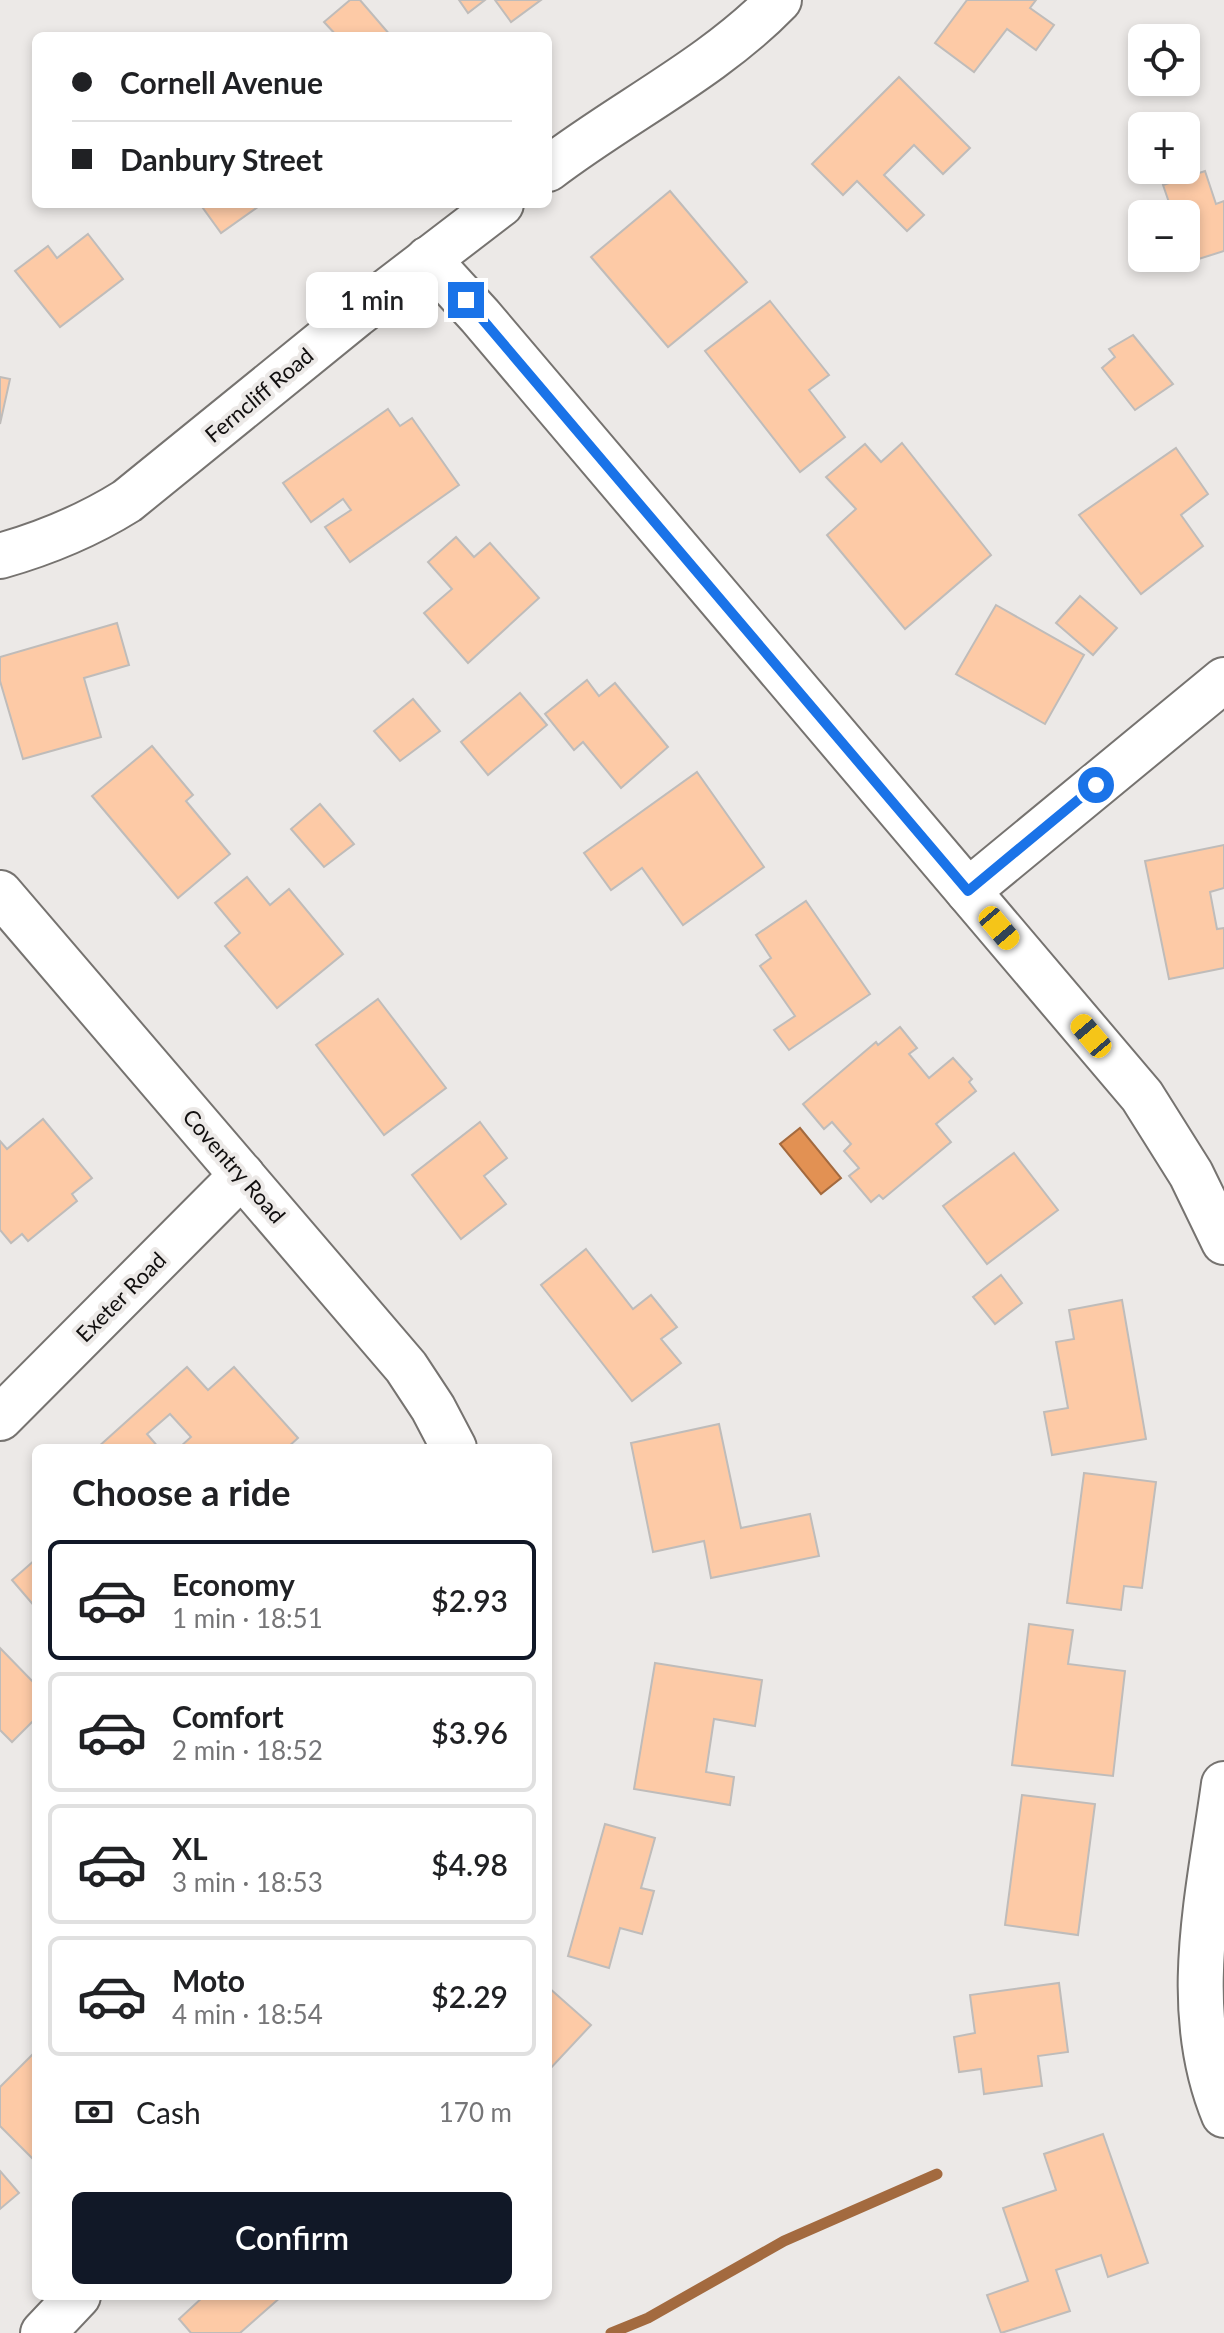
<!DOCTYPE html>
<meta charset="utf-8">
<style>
:root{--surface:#fff;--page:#f2f2f2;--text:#202124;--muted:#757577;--line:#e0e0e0;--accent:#111827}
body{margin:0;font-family:Lato,sans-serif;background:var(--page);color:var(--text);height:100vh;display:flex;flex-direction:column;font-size:30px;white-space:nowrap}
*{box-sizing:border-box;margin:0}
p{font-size:26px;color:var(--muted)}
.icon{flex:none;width:44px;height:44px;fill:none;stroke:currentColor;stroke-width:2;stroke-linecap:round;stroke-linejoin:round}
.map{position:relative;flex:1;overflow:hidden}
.drawer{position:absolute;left:32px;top:1444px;width:520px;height:856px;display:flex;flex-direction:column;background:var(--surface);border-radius:12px;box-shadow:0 4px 12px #0003}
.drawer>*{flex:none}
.top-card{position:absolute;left:32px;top:32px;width:520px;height:176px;border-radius:12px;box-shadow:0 4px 12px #0003;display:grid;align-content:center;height:176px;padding:0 40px;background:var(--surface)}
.fabs{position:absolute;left:1128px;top:24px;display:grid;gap:16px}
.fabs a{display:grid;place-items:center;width:72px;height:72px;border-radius:12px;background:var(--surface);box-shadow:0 4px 12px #0003;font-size:40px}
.end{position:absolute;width:36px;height:36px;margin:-18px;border:10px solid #1a73e8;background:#fff;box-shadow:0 0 0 4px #fff}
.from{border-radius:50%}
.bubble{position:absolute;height:56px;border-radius:12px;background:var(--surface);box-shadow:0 4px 12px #0003;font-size:26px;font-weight:600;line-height:56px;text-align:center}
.car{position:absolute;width:24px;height:48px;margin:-24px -12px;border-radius:10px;box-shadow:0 0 6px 2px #0007;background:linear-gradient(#f5c518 24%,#345 0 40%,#f5c518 0 76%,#345 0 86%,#f5c518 0)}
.top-card b{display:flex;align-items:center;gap:28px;height:76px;font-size:30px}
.top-card b+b{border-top:2px solid var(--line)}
.top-card i{width:20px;height:20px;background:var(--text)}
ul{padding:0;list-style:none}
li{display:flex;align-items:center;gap:24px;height:120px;margin:0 16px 12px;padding:0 24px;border:4px solid var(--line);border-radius:12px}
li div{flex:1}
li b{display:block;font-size:30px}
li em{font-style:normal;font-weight:600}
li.selected{border-color:var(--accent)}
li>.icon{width:72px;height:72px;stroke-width:1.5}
h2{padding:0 40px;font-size:36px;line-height:96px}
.pay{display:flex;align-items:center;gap:20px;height:88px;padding:0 40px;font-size:30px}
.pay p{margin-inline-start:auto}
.action{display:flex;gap:16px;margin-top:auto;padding:16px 40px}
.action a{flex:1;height:92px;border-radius:12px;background:var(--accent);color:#fff;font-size:32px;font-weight:600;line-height:92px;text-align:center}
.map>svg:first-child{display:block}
.water{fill:#e29153;stroke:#a36a3f;stroke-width:2}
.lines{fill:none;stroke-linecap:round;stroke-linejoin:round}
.stream{stroke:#a36a3f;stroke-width:11}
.building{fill:#fdcaa6;stroke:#bfbcba;stroke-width:2}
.minor-casing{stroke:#767370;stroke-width:48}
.minor{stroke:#fff;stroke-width:44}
.route{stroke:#1a73e8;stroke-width:10}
.labels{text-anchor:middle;stroke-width:8;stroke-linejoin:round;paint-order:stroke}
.street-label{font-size:22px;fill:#110f0f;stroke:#ece9e7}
</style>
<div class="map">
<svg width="1224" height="2333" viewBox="0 0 1224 2333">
<rect width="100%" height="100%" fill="#ece9e7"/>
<path class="water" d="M800 1128 841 1178 821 1194 780 1144Z"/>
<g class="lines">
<path class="stream" d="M611 2333 648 2318 784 2241 937 2174"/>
</g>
<g class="building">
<path d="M350 0H360L391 36H337L324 22Z"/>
<path d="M459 0H485L468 13Z"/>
<path d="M495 0H541L511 22Z"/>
<path d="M967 0H1036L1030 8 1054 25 1036 50 1007 29 974 72 935 43Z"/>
<path d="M899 77 970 148 943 174 914 145 884 175 924 215 907 231 857 181 843 195 812 164Z"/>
<path d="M1205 171 1216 204 1224 201V251L1189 262 1186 254V214H1173L1163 185Z"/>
<path d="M670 191 747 282 668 347 591 257Z"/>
<path d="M200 204H262L221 233Z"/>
<path d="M88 234 123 279 60 327 15 271 48 246 57 258Z"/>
<path d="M770 301 829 375 809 390 845 437 800 472 705 351Z"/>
<path d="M1133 335 1173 384 1135 410 1102 368 1115 357 1109 349Z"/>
<path d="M0 377 10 379 0 424Z"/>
<path d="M388 409 400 426 412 418 459 485 350 562 325 527 351 510 343 499 311 522 283 483Z"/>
<path d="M902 443 991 555 905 629 827 535 856 509 826 477 865 444 881 462Z"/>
<path d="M1176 448 1208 494 1181 515 1203 546 1141 594 1079 515Z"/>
<path d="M456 537 474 557 490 543 539 598 468 663 424 613 452 589 428 562Z"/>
<path d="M1080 596 1117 628 1093 655 1056 623Z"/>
<path d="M996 605 1084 655 1045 724 956 674Z"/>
<path d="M117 623 129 665 84 678 101 737 23 759 0 681V657Z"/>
<path d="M587 680 599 696 615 683 668 747 621 788 583 742 574 750 545 714Z"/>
<path d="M520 693 547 725 488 775 461 742Z"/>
<path d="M413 699 440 731 400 761 374 731Z"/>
<path d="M152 746 193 795 186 801 230 854 178 898 92 796Z"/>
<path d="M697 772 764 867 683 925 642 868 611 890 584 853Z"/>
<path d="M320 804 354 844 324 867 291 829Z"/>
<path d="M1224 845V888L1210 892 1217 929 1224 928V968L1169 979 1145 861Z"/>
<path d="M247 877 270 905 289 889 343 954 277 1008 225 946 240 933 215 903Z"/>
<path d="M806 901 870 994 789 1050 774 1030 795 1016 760 966 771 958 756 935Z"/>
<path d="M378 999 446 1088 384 1135 316 1045Z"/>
<path d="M900 1027 917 1048 909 1054 929 1078 953 1058 972 1079 969 1082 976 1091 936 1124 951 1142 883 1199 879 1195 871 1202 849 1176 859 1168 844 1151 851 1144 832 1122 824 1129 803 1104 876 1042 878 1045Z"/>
<path d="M43 1119 92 1178 72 1194 77 1201 28 1241 22 1234 11 1243 0 1230V1141L7 1149Z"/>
<path d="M480 1122 507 1158 484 1176 506 1204 461 1239 412 1175Z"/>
<path d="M1014 1153 1058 1210 987 1264 943 1206Z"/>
<path d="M586 1249 633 1309 651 1295 677 1327 661 1339 681 1363 632 1401 541 1285Z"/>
<path d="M1001 1275 1022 1303 995 1324 973 1297Z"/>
<path d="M1122 1300 1146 1439 1052 1455 1044 1412 1068 1408 1056 1342 1074 1339 1069 1310Z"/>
<path d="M187 1367 208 1390 234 1367 298 1438 287 1448H179L191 1437 170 1414 147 1434 159 1448H97Z"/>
<path d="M719 1424 741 1528 810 1514 819 1556 711 1578 704 1541 653 1552 631 1443Z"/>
<path d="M1084 1473 1156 1482 1142 1588 1124 1586 1121 1610 1067 1603Z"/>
<path d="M36 1559V1608L12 1580Z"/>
<path d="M1029 1624 1073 1630 1068 1664 1125 1671 1113 1776 1012 1765Z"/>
<path d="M0 1648 36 1685V1718L12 1742 0 1730Z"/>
<path d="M655 1663 762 1680 755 1726 714 1719 706 1772 734 1777 730 1805 634 1789Z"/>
<path d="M1022 1795 1095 1804 1078 1935 1005 1925Z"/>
<path d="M605 1824 655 1838 641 1888 654 1891 642 1934 620 1928 609 1968 568 1956Z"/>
<path d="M1059 1983 1068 2052 1038 2056 1042 2086 984 2094 981 2069 959 2072 954 2037 975 2033 970 1995Z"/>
<path d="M548 1987 591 2025 548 2071Z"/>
<path d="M36 2051V2156L33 2159 0 2126V2087Z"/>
<path d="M1103 2134 1148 2263 1108 2277 1101 2255 1056 2270 1070 2311 1001 2333 987 2295 1028 2281 1003 2208 1056 2190 1044 2154Z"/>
<path d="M0 2171 19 2193 0 2209Z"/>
<path d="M204 2296H282L240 2333H191L179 2319Z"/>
</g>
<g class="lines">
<g class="minor-casing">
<g id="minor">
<path d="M548 169C624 111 712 69 779 0"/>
<path d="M428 259 480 316 1142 1096 1191 1174 1224 1242"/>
<path d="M0 556C46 543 87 526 127 501L356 315 501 204"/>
<path d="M968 891 1224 680"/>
<path d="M0 893 406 1367 433 1408 454 1448"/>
<path d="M0 1418 242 1175"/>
<path d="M1224 1784C1209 1894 1180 2009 1224 2115"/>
<path d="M43 2333 78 2296"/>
</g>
</g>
<use href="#minor" class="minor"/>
</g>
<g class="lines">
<path class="route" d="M466 300 968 891 1096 785"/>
</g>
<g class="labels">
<g class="street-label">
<text transform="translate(259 395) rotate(-40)" y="8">Ferncliff Road</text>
<text transform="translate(234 1166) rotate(49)" y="8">Coventry Road</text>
<text transform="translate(121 1297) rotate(-45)" y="8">Exeter Road</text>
</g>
</g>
</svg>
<div class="fabs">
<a><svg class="icon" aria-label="locate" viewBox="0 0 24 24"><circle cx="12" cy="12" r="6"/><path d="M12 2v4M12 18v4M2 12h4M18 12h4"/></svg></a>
<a>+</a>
<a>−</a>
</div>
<i class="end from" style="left:1096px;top:785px"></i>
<i class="end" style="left:466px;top:300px"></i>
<div class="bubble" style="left:306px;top:272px;width:132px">1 min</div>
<i class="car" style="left:999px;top:928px;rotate:140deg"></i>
<i class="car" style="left:1091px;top:1036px;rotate:320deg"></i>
<div class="top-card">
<b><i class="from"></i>Cornell Avenue</b>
<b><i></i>Danbury Street</b>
</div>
<section class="drawer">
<h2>Choose a ride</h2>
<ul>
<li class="selected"><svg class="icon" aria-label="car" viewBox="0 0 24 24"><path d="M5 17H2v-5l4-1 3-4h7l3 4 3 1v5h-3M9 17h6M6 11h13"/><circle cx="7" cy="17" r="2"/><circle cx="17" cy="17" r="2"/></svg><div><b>Economy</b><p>1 min · 18:51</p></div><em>$2.93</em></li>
<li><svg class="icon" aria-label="car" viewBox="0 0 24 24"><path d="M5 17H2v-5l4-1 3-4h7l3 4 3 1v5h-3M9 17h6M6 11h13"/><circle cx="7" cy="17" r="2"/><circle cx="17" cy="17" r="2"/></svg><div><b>Comfort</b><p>2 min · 18:52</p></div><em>$3.96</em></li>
<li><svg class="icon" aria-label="car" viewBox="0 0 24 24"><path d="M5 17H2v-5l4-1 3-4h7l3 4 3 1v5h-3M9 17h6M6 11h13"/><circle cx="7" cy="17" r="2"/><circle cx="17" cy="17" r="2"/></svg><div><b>XL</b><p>3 min · 18:53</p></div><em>$4.98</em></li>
<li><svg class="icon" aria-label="car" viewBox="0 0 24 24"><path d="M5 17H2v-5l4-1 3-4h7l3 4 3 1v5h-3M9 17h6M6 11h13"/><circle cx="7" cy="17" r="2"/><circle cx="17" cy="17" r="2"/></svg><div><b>Moto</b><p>4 min · 18:54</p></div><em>$2.29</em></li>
</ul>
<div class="pay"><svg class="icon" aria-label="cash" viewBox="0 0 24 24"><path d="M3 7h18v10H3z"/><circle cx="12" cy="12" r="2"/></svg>Cash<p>170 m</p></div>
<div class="action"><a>Confirm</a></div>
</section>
</div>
